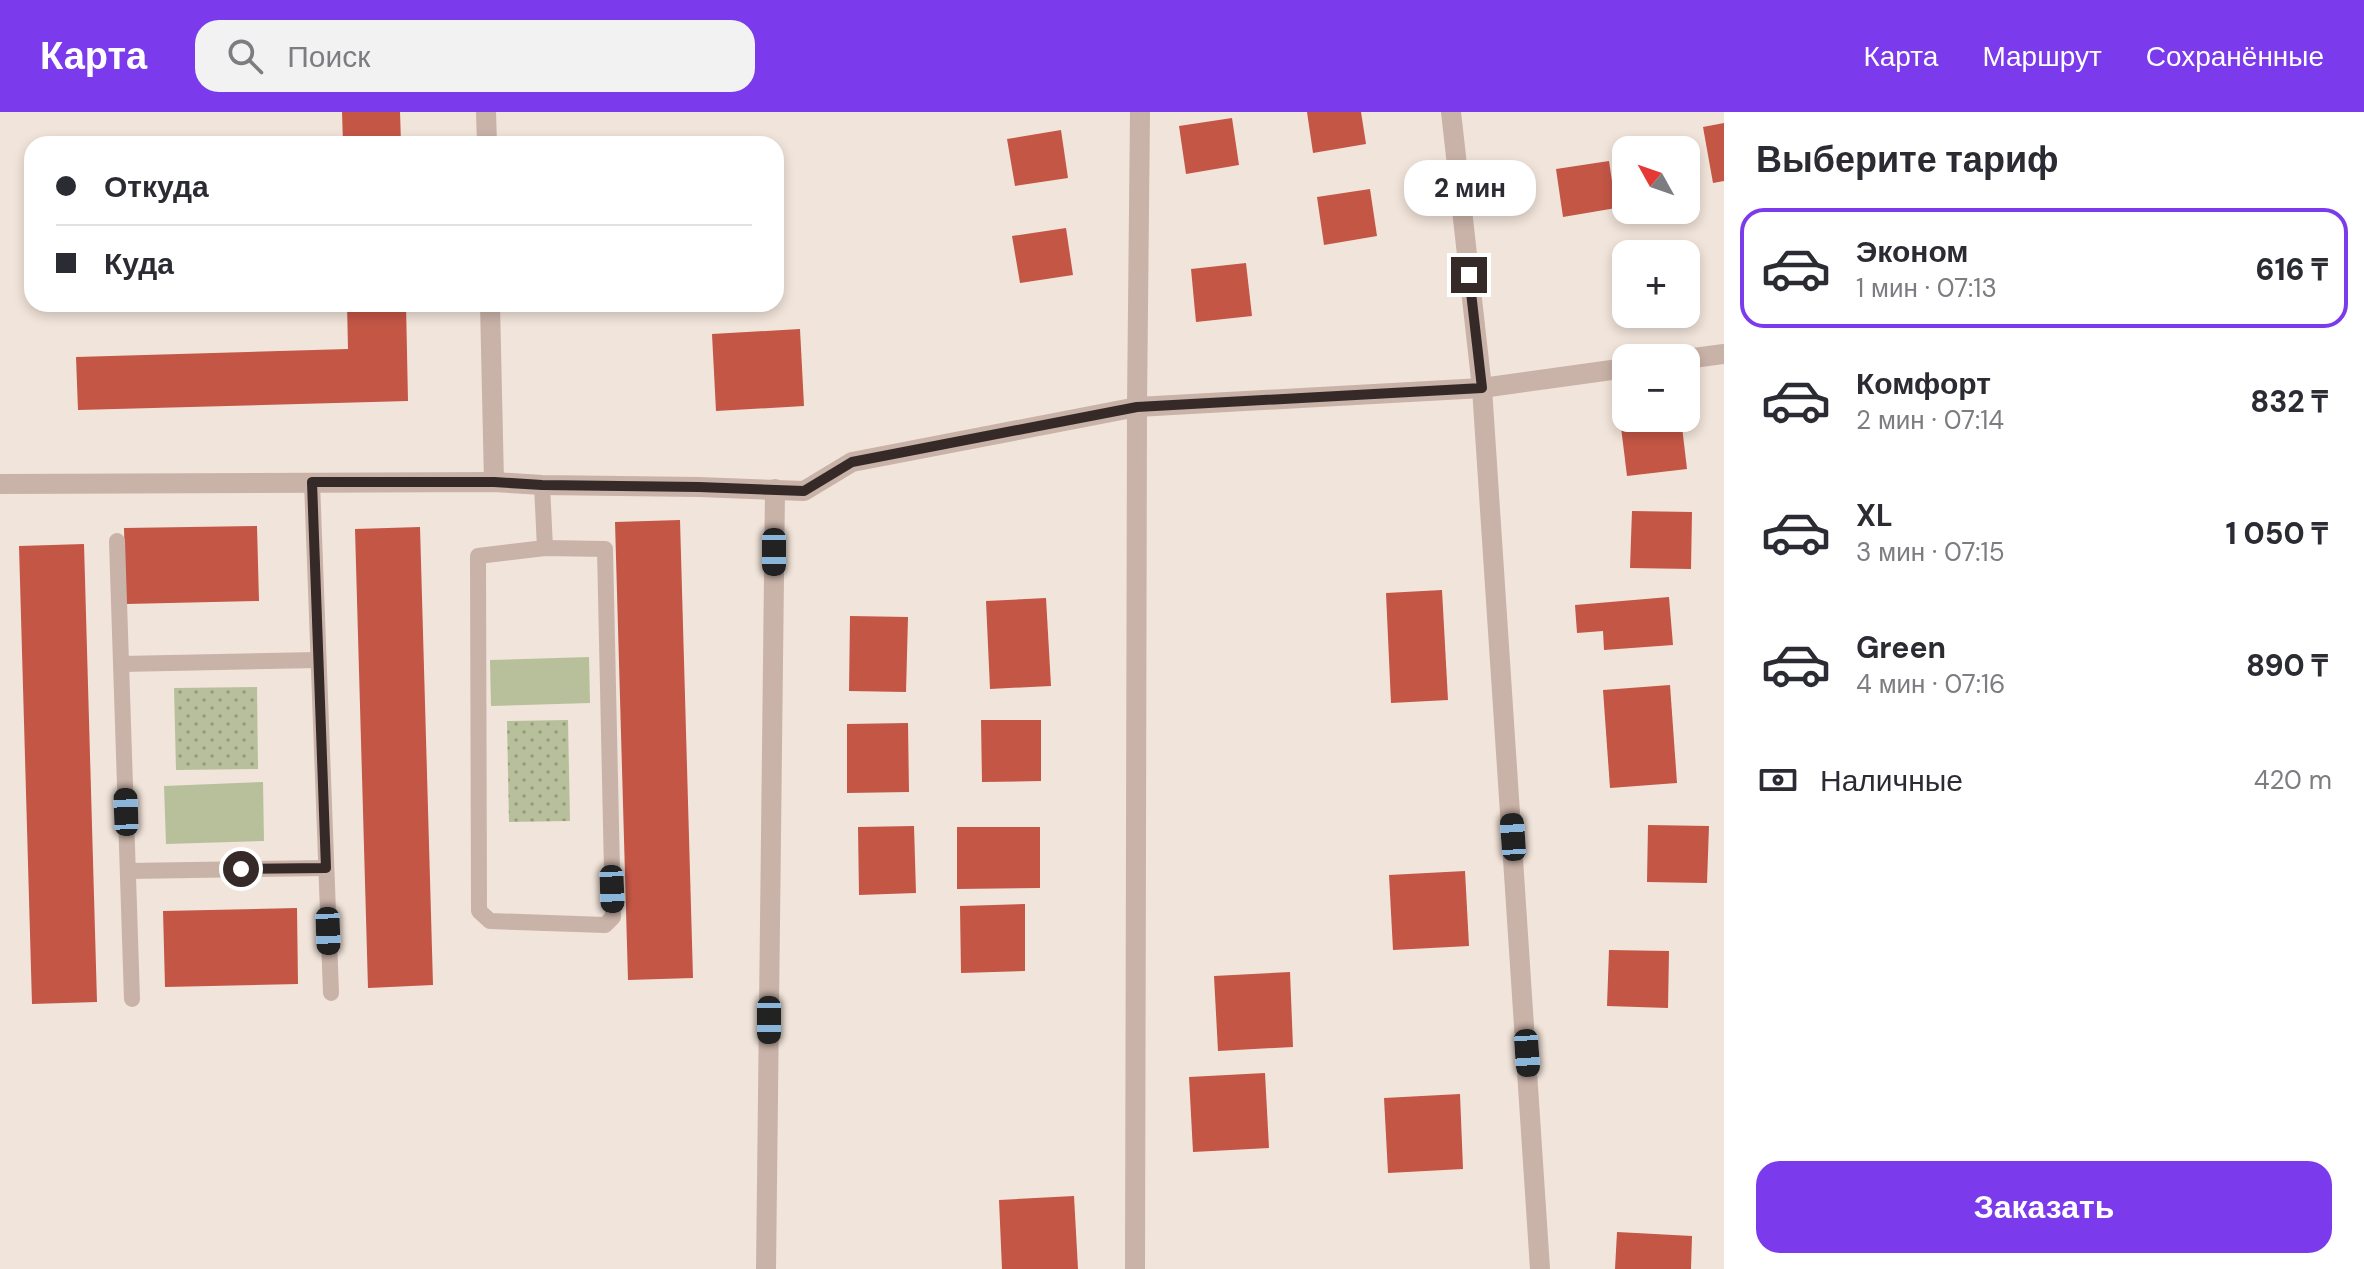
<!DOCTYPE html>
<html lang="ru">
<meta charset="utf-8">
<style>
:root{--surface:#fff;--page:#f2f2f3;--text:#2b2b33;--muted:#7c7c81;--line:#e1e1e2;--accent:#7c3aed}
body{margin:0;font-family:"DM Sans",sans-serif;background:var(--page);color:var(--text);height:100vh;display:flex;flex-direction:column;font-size:30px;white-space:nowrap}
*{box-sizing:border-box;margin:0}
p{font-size:26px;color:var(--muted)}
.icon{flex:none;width:44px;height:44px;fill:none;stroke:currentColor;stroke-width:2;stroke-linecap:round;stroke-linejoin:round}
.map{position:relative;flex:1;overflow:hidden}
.panel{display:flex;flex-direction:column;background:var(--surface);width:640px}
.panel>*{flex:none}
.guide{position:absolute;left:24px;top:24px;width:760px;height:176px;border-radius:24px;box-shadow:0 4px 12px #0003;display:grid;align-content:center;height:176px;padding:0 32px;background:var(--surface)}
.needle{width:52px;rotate:310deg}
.fabs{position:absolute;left:1612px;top:24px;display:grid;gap:16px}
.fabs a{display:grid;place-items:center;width:88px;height:88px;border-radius:16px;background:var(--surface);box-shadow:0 4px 12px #0003;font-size:40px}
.end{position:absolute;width:36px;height:36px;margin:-18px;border:10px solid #352a27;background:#fff;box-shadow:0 0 0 4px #fff}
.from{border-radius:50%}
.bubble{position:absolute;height:56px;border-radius:24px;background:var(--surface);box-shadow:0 4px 12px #0003;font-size:26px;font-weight:800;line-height:56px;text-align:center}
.car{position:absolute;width:24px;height:48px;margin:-24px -12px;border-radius:10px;box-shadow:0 0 6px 2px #0007;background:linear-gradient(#222 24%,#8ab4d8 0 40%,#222 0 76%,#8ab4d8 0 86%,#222 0)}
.guide b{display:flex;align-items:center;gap:28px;height:76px;font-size:30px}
.guide b+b{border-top:2px solid var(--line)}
.guide i{width:20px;height:20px;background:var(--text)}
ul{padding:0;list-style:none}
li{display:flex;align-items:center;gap:24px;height:120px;margin:0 16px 12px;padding:0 16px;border:4px solid transparent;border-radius:24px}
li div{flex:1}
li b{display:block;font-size:30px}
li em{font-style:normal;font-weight:800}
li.current{border-color:var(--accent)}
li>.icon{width:72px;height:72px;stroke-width:1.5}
h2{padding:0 32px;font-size:36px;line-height:96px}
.pay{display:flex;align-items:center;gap:20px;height:88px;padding:0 32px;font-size:30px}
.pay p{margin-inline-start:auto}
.button{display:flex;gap:16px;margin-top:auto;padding:16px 32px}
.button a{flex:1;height:92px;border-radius:24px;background:var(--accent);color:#fff;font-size:32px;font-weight:800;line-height:92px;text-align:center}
header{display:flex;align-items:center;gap:48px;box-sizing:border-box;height:112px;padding:0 40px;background:var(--accent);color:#fff}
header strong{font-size:38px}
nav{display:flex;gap:44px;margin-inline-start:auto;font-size:28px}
.search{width:560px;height:72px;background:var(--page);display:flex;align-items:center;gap:20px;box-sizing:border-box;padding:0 28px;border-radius:24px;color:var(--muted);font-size:30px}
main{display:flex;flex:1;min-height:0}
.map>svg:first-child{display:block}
.grass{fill:url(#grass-dots)}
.pitch{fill:#b8c09b}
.building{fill:#c45646}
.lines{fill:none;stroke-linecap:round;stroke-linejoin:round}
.service{stroke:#c9b2a7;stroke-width:16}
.minor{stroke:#c9b2a7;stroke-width:20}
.route{stroke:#352a27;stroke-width:10}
</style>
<header>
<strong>Карта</strong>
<div class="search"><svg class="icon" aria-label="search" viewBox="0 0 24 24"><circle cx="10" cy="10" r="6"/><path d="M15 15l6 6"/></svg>Поиск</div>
<nav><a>Карта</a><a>Маршрут</a><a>Сохранённые</a></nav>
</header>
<main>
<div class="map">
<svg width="1724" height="1157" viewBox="0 0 1724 1157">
<defs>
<pattern id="grass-dots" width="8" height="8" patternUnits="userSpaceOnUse" patternTransform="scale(2)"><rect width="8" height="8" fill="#b8c09b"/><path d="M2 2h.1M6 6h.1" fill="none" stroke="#969c7e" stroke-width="1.8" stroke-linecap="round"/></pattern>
</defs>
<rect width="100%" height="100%" fill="#f1e4da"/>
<g class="grass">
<path d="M257 575 258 657 176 658 174 576Z"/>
<path d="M568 608 570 709 509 710 507 609Z"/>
</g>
<g class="pitch">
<path d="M589 545 590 591 491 594 490 548Z"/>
<path d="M263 670 264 729 166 732 164 674Z"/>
</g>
<g class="building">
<path d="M342 0H400L401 32H343Z"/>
<path d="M1307 0H1361L1366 32 1313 41Z"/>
<path d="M1232 6 1239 53 1186 62 1179 14Z"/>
<path d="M1724 11V69L1713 71 1703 15Z"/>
<path d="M1061 18 1068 66 1015 74 1007 27Z"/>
<path d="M1609 49 1616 96 1563 105 1556 57Z"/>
<path d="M1370 77 1377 124 1324 133 1317 85Z"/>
<path d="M1066 116 1073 163 1020 171 1012 124Z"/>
<path d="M1246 151 1252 204 1196 210 1191 157Z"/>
<path d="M347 192H406L408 289 78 298 76 245 348 237Z"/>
<path d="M580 192H654V194L580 198Z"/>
<path d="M800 217 804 294 716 299 712 222Z"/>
<path d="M1630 306H1681L1687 357 1627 364 1620 307Z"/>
<path d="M1632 399 1692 400 1691 457 1630 456Z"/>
<path d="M680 408 693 866 628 868 615 410Z"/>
<path d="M257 414 259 489 126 492 124 416Z"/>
<path d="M420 415 433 873 368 876 355 417Z"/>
<path d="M84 432 97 890 32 892 19 434Z"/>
<path d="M1442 478 1448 588 1391 591 1386 481Z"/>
<path d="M1669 485 1673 533 1604 538 1603 519 1577 521 1575 493Z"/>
<path d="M1046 486 1051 574 990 577 986 489Z"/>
<path d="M850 504 908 505 906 580 849 579Z"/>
<path d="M1670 573 1677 671 1610 676 1603 578Z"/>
<path d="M981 608H1041V669L982 670Z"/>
<path d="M908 611 909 680 847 681V612Z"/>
<path d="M1648 713 1709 714 1707 771 1647 770Z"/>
<path d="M914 714 916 781 859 783 858 715Z"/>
<path d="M957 715H1040V776L957 777Z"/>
<path d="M1465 759 1469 834 1393 838 1389 763Z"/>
<path d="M1025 792V859L961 861 960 794Z"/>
<path d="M297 796 298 872 165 875 163 799Z"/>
<path d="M1609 838 1669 839 1668 896 1607 894Z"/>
<path d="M1290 860 1293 935 1218 939 1214 864Z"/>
<path d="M1265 961 1269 1036 1193 1040 1189 965Z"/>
<path d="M1460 982 1463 1057 1388 1061 1384 986Z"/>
<path d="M1074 1084 1078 1157H1002L999 1088Z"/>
<path d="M1617 1120 1692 1124 1691 1157H1615Z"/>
</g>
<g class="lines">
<g class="service">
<path d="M312 370 331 881"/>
<path d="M542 373 545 436"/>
<path d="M117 429 132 887"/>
<path d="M545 436 605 437 613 805 605 813 490 809 479 799 478 444Z"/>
<path d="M121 552 318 548"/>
<path d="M128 759 326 756"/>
</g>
<g class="minor">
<path d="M486 0 487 32"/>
<path d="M1451 0 1482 276 1540 1157"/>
<path d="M490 192 494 370"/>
<path d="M1686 247 1724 242"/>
<path d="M0 372 494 370 542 373 699 375 804 379 852 350 1137 295 1482 276 1626 256"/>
<path d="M766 1157 775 377"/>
<path d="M1135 1157 1137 295 1140 0"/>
</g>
</g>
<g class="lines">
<path class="route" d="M241 757 326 756 312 370H494L542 373 699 375 804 379 852 350 1137 295 1482 276 1469 163"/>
</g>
</svg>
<div class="fabs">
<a><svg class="needle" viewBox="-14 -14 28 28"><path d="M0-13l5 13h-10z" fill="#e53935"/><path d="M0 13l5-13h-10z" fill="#7c7c81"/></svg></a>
<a>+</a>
<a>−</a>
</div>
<i class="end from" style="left:241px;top:757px"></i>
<i class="end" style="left:1469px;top:163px"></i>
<div class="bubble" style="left:1404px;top:48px;width:132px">2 мин</div>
<i class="car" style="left:774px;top:440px;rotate:180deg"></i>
<i class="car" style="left:126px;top:700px;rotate:358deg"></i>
<i class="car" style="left:1513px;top:725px;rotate:356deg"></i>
<i class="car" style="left:612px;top:777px;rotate:178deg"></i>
<i class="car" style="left:328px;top:819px;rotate:178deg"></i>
<i class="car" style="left:769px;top:908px;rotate:180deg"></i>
<i class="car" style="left:1527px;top:941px;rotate:176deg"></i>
<div class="guide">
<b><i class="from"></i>Откуда</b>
<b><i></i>Куда</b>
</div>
</div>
<section class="panel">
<h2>Выберите тариф</h2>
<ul>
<li class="current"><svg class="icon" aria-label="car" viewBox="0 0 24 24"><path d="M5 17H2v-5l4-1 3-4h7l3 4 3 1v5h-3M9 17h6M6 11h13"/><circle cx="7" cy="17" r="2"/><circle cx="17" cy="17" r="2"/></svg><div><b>Эконом</b><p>1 мин · 07:13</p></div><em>616 ₸</em></li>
<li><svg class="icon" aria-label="car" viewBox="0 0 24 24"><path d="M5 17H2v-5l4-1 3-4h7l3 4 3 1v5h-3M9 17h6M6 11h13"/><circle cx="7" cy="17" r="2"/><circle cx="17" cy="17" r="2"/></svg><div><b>Комфорт</b><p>2 мин · 07:14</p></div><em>832 ₸</em></li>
<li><svg class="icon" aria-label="car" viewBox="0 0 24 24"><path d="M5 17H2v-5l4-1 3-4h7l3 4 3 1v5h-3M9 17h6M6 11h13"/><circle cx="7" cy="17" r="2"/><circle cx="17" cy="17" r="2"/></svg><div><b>XL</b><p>3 мин · 07:15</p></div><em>1 050 ₸</em></li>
<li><svg class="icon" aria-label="car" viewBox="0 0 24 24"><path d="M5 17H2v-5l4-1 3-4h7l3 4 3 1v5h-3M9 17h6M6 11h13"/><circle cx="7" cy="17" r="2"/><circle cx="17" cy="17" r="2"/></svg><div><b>Green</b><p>4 мин · 07:16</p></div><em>890 ₸</em></li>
</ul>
<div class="pay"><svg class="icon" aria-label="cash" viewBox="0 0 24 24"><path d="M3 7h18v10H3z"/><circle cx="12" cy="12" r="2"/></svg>Наличные<p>420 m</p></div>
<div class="button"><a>Заказать</a></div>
</section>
</main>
